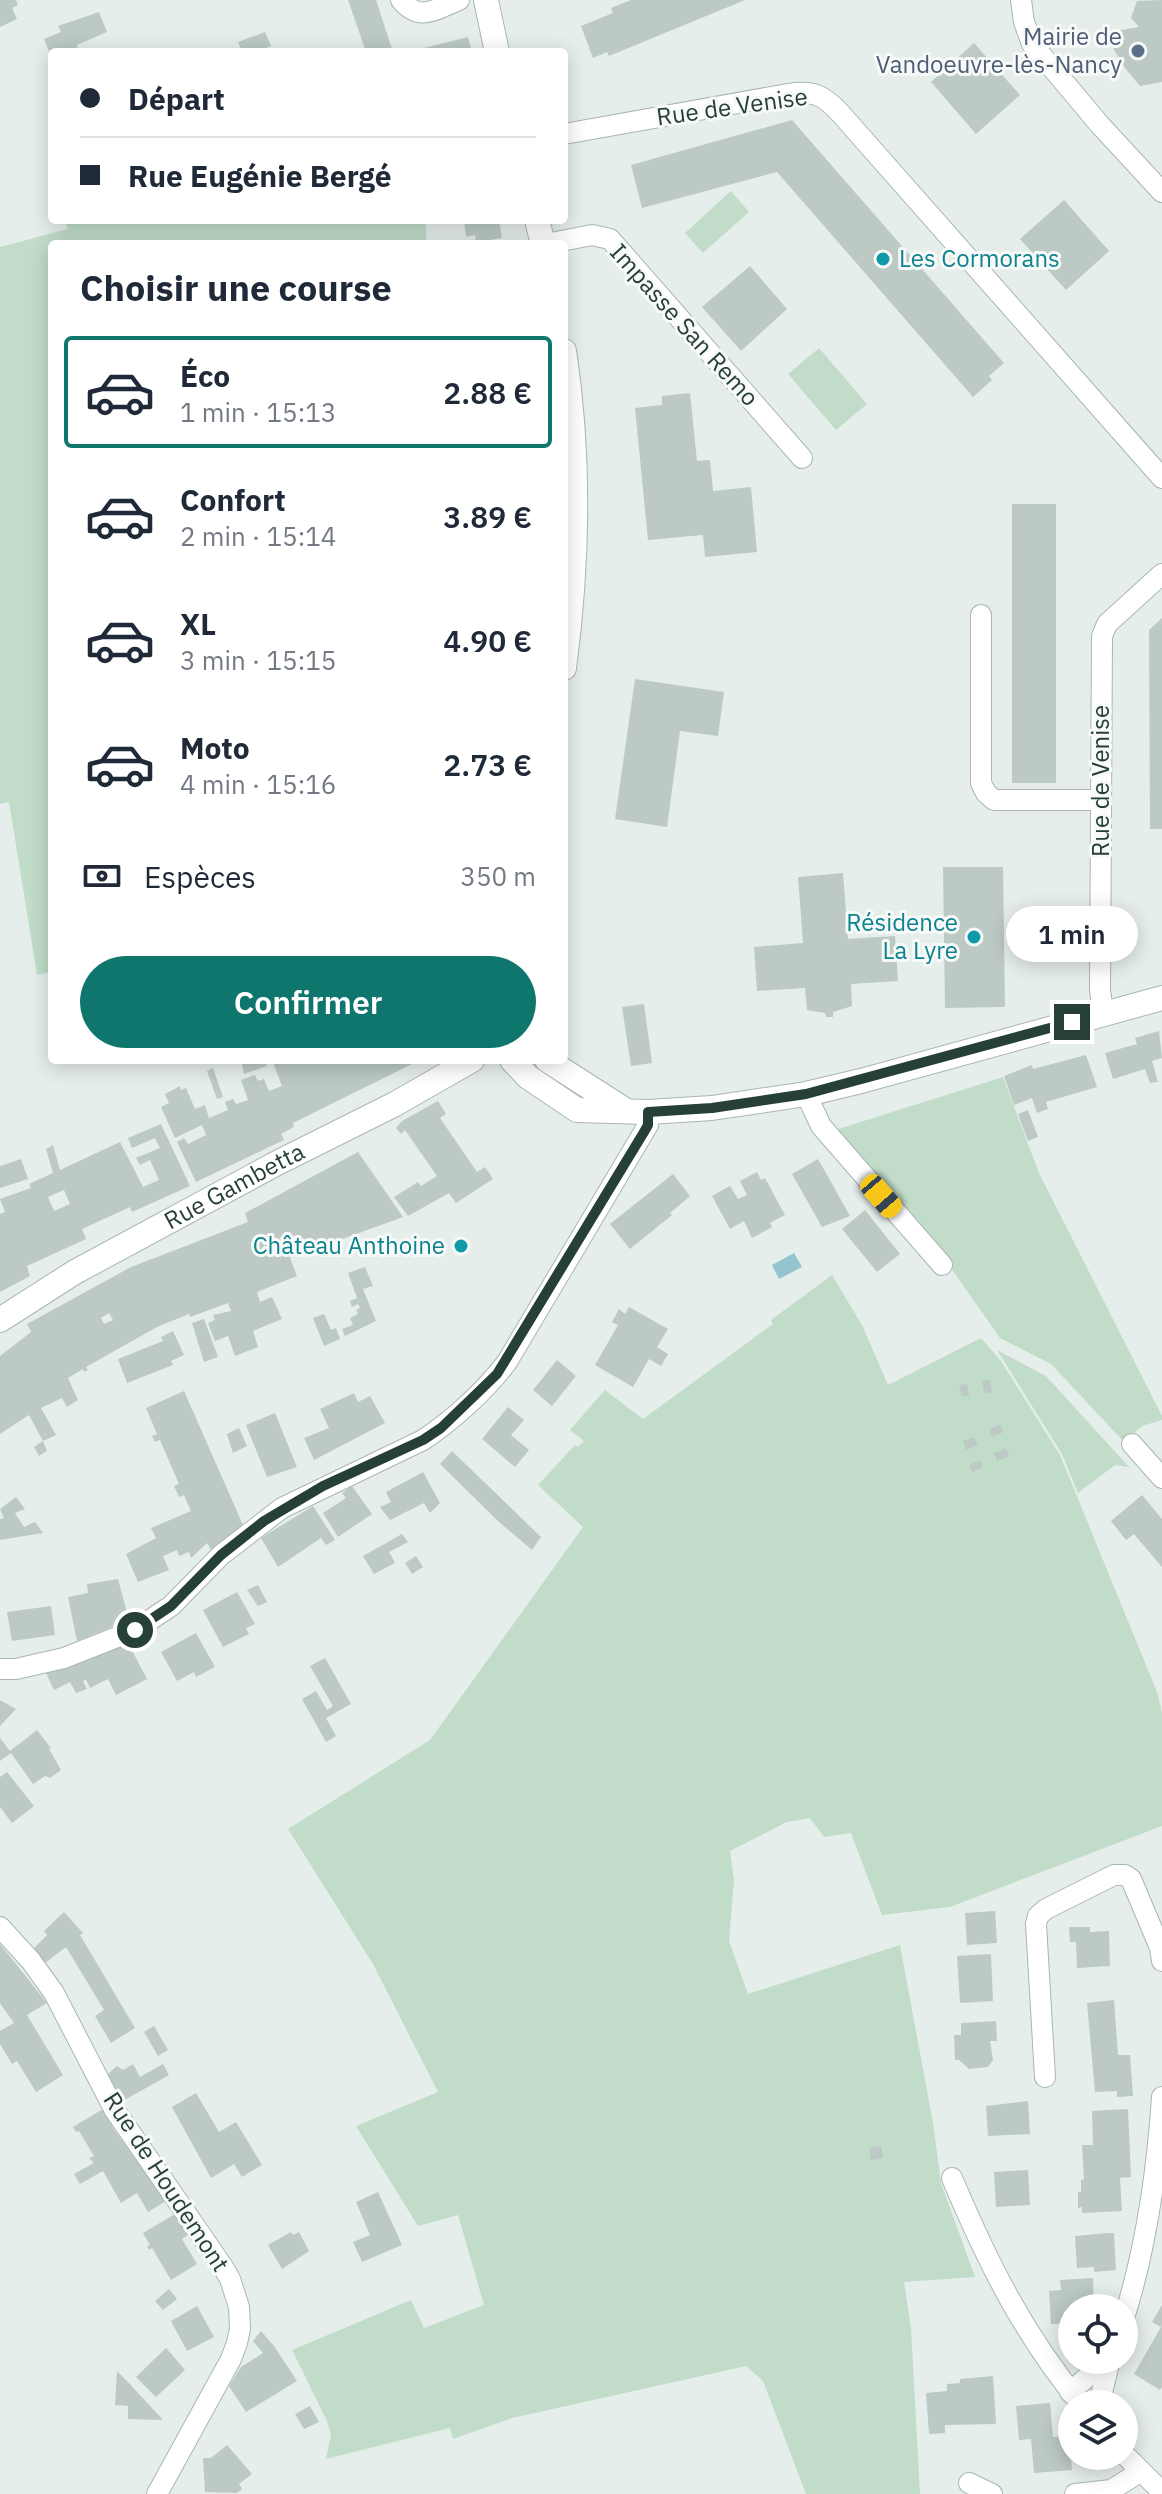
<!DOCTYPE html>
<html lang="fr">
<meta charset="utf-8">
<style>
:root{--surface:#fff;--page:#f6f6f7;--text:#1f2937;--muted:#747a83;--line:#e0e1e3;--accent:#0f766e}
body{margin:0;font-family:"IBM Plex Sans",sans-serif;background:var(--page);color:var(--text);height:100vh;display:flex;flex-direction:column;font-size:30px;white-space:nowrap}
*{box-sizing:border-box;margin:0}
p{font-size:26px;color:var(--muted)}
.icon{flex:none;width:44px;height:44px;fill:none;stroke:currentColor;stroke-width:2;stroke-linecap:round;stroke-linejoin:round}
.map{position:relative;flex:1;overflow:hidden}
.details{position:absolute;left:48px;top:240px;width:520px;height:824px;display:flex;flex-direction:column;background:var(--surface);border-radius:8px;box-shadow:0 4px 20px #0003}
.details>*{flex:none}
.guide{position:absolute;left:48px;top:48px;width:520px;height:176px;border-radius:8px;box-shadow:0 4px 20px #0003;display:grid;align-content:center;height:176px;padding:0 32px;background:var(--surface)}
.tools{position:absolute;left:1058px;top:2294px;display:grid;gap:16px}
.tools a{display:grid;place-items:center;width:80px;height:80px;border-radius:50%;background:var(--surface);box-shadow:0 4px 20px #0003;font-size:40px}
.end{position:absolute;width:36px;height:36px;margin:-18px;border:10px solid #263f39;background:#fff;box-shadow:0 0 0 4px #fff}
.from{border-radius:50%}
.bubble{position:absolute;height:56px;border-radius:28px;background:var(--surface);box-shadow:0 4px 20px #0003;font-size:26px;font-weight:600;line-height:56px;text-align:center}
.car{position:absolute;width:24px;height:48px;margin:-24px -12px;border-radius:10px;box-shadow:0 0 6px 2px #0007;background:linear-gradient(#f5c518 24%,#345 0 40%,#f5c518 0 76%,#345 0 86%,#f5c518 0)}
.guide b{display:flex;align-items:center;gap:28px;height:76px;font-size:30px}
.guide b+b{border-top:2px solid var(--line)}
.guide i{width:20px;height:20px;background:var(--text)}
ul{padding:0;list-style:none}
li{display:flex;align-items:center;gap:24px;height:112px;margin:0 16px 12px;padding:0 16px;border:4px solid transparent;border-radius:8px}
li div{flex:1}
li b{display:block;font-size:30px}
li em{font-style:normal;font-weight:600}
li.current{border-color:var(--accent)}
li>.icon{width:72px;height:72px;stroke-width:1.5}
h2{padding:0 32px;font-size:36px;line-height:96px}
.pay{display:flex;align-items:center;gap:20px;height:88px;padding:0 32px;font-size:30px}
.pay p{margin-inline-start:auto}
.primary-button{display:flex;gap:16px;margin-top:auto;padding:16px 32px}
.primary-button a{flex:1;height:92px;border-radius:48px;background:var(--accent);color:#fff;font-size:32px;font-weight:600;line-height:92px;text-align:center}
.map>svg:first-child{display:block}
.green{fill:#c1ddc9}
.water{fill:#93c4cf}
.building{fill:#bcc9c4;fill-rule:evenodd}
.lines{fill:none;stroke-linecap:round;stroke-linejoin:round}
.minor-casing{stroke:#a9b6b2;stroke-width:22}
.tertiary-casing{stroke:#a9b6b2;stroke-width:26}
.minor{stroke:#fff;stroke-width:20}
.tertiary{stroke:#fff;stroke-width:24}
.route{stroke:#263f39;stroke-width:10}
.service-dot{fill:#5c6f8a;stroke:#f7faf9;stroke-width:3}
.culture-dot{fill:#0f9aa8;stroke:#f7faf9;stroke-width:3}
.labels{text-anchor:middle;stroke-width:6;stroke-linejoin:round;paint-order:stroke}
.service-label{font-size:24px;fill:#4e5e75;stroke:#f7faf9;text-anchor:end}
.street-label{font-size:24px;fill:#263f39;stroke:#f7faf9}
.culture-label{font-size:24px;fill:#0d838f;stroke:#f7faf9;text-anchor:end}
</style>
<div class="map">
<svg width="1162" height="2494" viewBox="0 0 1162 2494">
<rect width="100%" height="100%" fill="#e6eeeb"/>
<g class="green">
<path d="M731 191 749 212 703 253 685 233Z"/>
<path d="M64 220H425L427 244H52V972L37 975 9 802 0 804V247L68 229Z"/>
<path d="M819 348 867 404 836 430 788 374Z"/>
<path d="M1003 1077 1039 1173 1162 1416V1420L1142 1426 1124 1442 1051 1364 1000 1338 946 1261 832 1131Z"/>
<path d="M832 1275 863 1327 888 1385 981 1338 1001 1361 1060 1455 1157 1692 1162 1713V1826L950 1907 882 1915 851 1833 824 1837 810 1818 787 1822 730 1851 734 1880 729 1941 748 1994 900 1945 933 2123 941 2183 975 2277 904 2282 911 2328 920 2494H806L763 2381 746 2366 512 2418 453 2439 450 2428 326 2459 331 2435 327 2421 292 2350 411 2300 424 2328 484 2305 458 2215 418 2226 356 2126 438 2092 373 1964 288 1829 430 1740 583 1527 538 1485 575 1445 578 1447 584 1441 570 1430 605 1390 643 1419 773 1324 771 1320Z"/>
<path d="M997 1350 1046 1376 1129 1467 1115 1465 1078 1493 1062 1454Z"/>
</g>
<path class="water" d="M794 1253 802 1267 779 1279 772 1265Z"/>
<g class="building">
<path d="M0 0H16L18 5 12 8 17 19 0 27Z"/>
<path d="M348 0H376L393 52H366Z"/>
<path d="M631 0H745L609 56 607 52 593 58 581 26 613 13 611 8Z"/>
<path d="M1162 0V82L1140 86 1125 68 1104 33 1139 27 1131 18 1137 1Z"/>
<path d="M99 12 107 32 77 45 78 47 73 49 74 52H52V59L44 39 61 32 58 26Z"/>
<path d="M265 32 271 46 256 52H242L238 42Z"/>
<path d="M468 37 472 52H421L420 49Z"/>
<path d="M974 43 1020 95 976 134 931 82Z"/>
<path d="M792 120 1004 363 989 376 992 380 973 397 777 172 642 208 631 165Z"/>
<path d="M1064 200 1109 251 1066 290 1020 239Z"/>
<path d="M464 220H499L502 238 476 242 475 235 466 237Z"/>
<path d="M750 266 787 309 741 351 702 307Z"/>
<path d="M690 393 697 461 710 460 713 491 751 487 757 552 705 557 703 535 648 540 635 408 662 405V396Z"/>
<rect x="1012" y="504" width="44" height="279"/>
<path d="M1162 618V829H1150L1149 630Z"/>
<path d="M635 679 724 692 718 736 680 731 667 827 615 819Z"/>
<path d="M943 867H1003L1005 1007 945 1008Z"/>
<path d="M843 873 848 939 895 936 898 981 851 984 852 1006 833 1012V1017H826L825 1013 807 1010 805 988 757 991 754 947 803 943 798 877Z"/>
<path d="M644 1004 652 1063 631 1066 622 1007Z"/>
<path d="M1159 1031 1162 1058 1152 1061 1158 1082 1150 1083 1145 1069 1113 1079 1105 1053 1137 1044 1135 1038Z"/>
<path d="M1086 1055 1097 1087 1046 1102 1048 1109 1037 1113 1032 1098 1014 1105 1004 1076 1032 1065 1033 1069Z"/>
<path d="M241 1060H265L267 1066 244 1074Z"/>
<path d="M272 1060H414L416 1062 293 1123 294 1127 281 1134 284 1140 196 1182 177 1142 184 1138 188 1144 206 1135 202 1125 175 1138 161 1107 169 1103 165 1094 180 1086 181 1090 186 1088 195 1109 205 1105 209 1118 228 1110 225 1102 233 1099 236 1104 248 1100 241 1080 255 1075 258 1081 264 1079 269 1091 282 1086Z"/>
<path d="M213 1068 223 1097 217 1099 207 1071Z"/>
<path d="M438 1101 446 1114 440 1118 477 1172 485 1167 493 1179 456 1203 449 1193 408 1216 394 1197 418 1182 421 1186 437 1176 405 1130 401 1134 396 1128 402 1121Z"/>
<path d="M1028 1110 1038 1137 1028 1141 1018 1114Z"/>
<path d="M161 1124 190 1186 132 1212 130 1207 82 1229 86 1239 27 1266 30 1276 0 1292V1214L5 1212 0 1199 31 1188 29 1184 53 1173 46 1149 53 1145 60 1170 120 1142 143 1187 159 1180 150 1160 140 1165 136 1158 160 1148 155 1138 132 1148 128 1138ZM64 1190 70 1204 54 1211 48 1197Z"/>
<path d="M358 1152 403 1217 290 1258 297 1276 257 1292 260 1302 272 1297 282 1319 253 1331 258 1347 235 1356 228 1336 215 1341 208 1323 215 1320 213 1315 231 1311 228 1303 190 1317 189 1314 157 1327 86 1367 88 1370 84 1372 83 1369 68 1378 78 1400 67 1407 62 1398 41 1408 56 1435 43 1441 29 1415 0 1434V1356L31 1332 27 1324 131 1267 248 1222 245 1213ZM109 1313 113 1320 104 1324 101 1318Z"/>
<path d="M21 1159 28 1179 0 1188V1166Z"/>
<path d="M818 1159 850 1216 822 1227 792 1174Z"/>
<path d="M757 1172 761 1180 765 1178 785 1215 770 1223 772 1227 752 1238 744 1221 730 1229 712 1196 730 1186 738 1199 747 1195 740 1181Z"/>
<path d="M673 1174 690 1196 670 1213 672 1215 630 1249 610 1224Z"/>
<path d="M865 1210 900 1254 877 1272 842 1229Z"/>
<path d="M365 1267 373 1286 363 1289 376 1321 345 1336 342 1329 353 1325 350 1318 358 1314 356 1310 360 1308 358 1304 352 1307 350 1301 357 1298 348 1273Z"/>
<path d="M629 1307 668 1329 657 1347 668 1354 661 1366 649 1359 633 1387 595 1365 618 1325 612 1322 619 1309 625 1314Z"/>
<path d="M324 1314 331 1330 336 1328 340 1339 324 1346 313 1318Z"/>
<path d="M204 1319 218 1357 204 1362 192 1323Z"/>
<path d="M173 1331 184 1355 171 1361 173 1365 127 1383 118 1359 163 1341 161 1337Z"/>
<path d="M557 1360 576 1376 552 1406 533 1390Z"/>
<path d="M990 1380 992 1392 984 1393 982 1381Z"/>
<path d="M967 1384 969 1396 962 1397 959 1385Z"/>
<path d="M184 1391 243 1525 213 1553 207 1543 191 1558 189 1552 179 1556 177 1550 163 1556 169 1570 138 1582 126 1554 156 1538 151 1528 191 1511 184 1495 179 1497 174 1486 179 1484 160 1440 155 1442 152 1436 157 1434 146 1408Z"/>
<path d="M354 1393 358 1402 370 1396 385 1423 314 1460 304 1438 329 1428 320 1409Z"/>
<path d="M508 1407 524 1420 511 1435 529 1450 515 1467 482 1439Z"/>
<path d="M275 1413 297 1467 267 1477 246 1425Z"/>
<path d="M1000 1424 1003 1432 992 1437 989 1430Z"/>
<path d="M239 1428 247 1446 233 1453 227 1434Z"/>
<path d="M974 1437 978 1444 966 1450 963 1441Z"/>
<path d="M43 1441 47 1451 39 1456 34 1447Z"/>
<path d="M1006 1448 1009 1456 997 1461 994 1453Z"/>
<path d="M452 1451 541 1537 532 1550 498 1521 440 1464Z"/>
<path d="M980 1460 983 1467 972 1472 969 1465Z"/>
<path d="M423 1472 440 1503 430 1513 424 1503 390 1520 380 1507 391 1502 386 1492Z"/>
<path d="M352 1486 372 1514 338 1537 323 1513 346 1498 342 1493Z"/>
<path d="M1142 1495 1162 1519V1567L1134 1534 1126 1540 1111 1521Z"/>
<path d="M16 1497 25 1509 15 1513 24 1527 35 1522 43 1533 0 1540V1519L4 1518 0 1509Z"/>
<path d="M313 1506 335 1540 326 1545 321 1538 278 1567 261 1538Z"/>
<path d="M402 1534 408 1542 389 1552 395 1563 374 1574 363 1556Z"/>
<path d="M416 1556 423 1567 412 1574 405 1563Z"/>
<path d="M118 1579 129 1620 77 1641 68 1597 88 1593 87 1584Z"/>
<path d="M258 1585 267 1602 258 1606 247 1590Z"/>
<path d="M237 1592 255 1624 246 1628 249 1634 223 1647 203 1610Z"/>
<path d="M51 1606 55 1635 12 1641 7 1612Z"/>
<path d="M196 1633 215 1667 196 1677 194 1672 177 1681 161 1652Z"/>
<path d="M128 1643 147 1679 116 1695 108 1679 90 1688 86 1680 83 1681 87 1689 76 1693 70 1682 54 1690 45 1671 96 1656Z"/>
<path d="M325 1658 351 1704 326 1718 336 1736 326 1742 302 1699 316 1691 327 1710 333 1706 310 1666Z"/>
<path d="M0 1700 16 1709 0 1726Z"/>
<path d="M37 1730 51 1748 49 1749 61 1770 50 1778 45 1776 33 1784 11 1753 0 1761V1738L10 1751Z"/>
<path d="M7 1772 34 1806 12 1823 0 1807V1777Z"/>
<path d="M995 1911 997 1943 967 1945 965 1913Z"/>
<path d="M64 1912 83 1933 80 1935 135 2028 111 2043 95 2016 104 2010 66 1947 45 1963 32 1950 47 1935 44 1931Z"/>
<path d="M1069 1927H1090V1932L1109 1931 1110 1966 1077 1968 1076 1942H1070Z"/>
<path d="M0 1944 47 2003 27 2015 63 2075 36 2092 17 2061 12 2064 0 2044V2031L14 2023 0 2003Z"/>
<path d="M991 1954 993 2001 960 2003 957 1956Z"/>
<path d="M1114 2000 1118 2055H1130L1133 2096 1117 2097V2091L1095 2092 1087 2003Z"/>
<path d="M996 2021 997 2041H990L993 2060 988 2067 969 2069 959 2060H955L954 2035H961V2023Z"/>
<path d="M154 2026 168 2050 158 2056 144 2032Z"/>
<path d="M133 2064 140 2077 163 2064 169 2075 121 2102 108 2074 117 2066 123 2070Z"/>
<path d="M196 2093 219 2132 236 2122 262 2165 242 2177 234 2164 211 2178 172 2107Z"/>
<path d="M1028 2101 1030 2134 988 2136 986 2106Z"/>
<path d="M105 2108 113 2128 166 2201 148 2212 137 2193 121 2203 103 2171 80 2184 74 2174 94 2163 89 2158 94 2156 79 2131 76 2132 73 2127Z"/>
<path d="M1128 2109 1131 2177 1120 2178 1122 2211 1082 2213V2207L1078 2208V2192H1081V2180L1084 2179 1082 2145H1093L1092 2111Z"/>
<path d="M881 2146 883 2158 871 2160 869 2148Z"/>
<path d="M1028 2170 1030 2205 996 2207 994 2172Z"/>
<path d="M378 2192 402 2245 362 2262 353 2242 370 2235 356 2202Z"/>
<path d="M175 2214 189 2234 182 2239 197 2264 171 2280 152 2248 149 2250 147 2246 150 2245 143 2233Z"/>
<path d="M291 2232 293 2235 299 2232 309 2251 282 2269 268 2245Z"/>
<path d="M1109 2233H1114L1116 2270 1094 2272V2267L1077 2268 1075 2236Z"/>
<path d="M1093 2278 1094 2308H1072V2330L1068 2331 1067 2323 1051 2324 1049 2291 1061 2290 1060 2280Z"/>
<path d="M169 2289 177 2299 163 2310 155 2301Z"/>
<path d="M1162 2305V2387L1160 2390 1134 2374 1161 2327 1152 2322Z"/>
<path d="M197 2306 214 2337 187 2351 171 2321Z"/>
<path d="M261 2331 274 2346 297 2381 246 2412 229 2386 241 2367 263 2353 253 2341Z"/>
<path d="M166 2348 185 2370 156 2397 136 2377Z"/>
<path d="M117 2371 127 2381 163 2420 128 2419V2406L115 2405Z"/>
<path d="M993 2376 996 2424 945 2425V2433L929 2434 926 2393 947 2391V2384L960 2383V2379Z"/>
<path d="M1050 2403 1053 2437 1069 2436 1072 2470 1034 2473 1031 2439 1019 2440 1016 2406Z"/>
<path d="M310 2406 319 2422 304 2429 295 2414Z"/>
<path d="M227 2445 252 2474 239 2484 242 2489 237 2493 205 2492 203 2458H211Z"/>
</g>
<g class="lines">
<g class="minor-casing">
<g id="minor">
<path d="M401 0C420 23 436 9 459 0"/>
<path d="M1021 0 1024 22 1032 44 1100 125 1162 192"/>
<path d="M564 134 788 94C813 90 824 95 841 114L1162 478"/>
<path d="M546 244 592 235 610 239 802 458"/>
<path d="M981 615V783L986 793 994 800H1101"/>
<path d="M1103 1013 1100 990 1102 636 1107 624 1162 574"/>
<path d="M806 1094 821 1126 942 1265"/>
<path d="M1132 1444 1162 1478"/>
<path d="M0 1669H16L64 1658 135 1630 171 1606 221 1555 282 1508 423 1440C453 1420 485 1391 507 1362L648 1125V1112"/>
<path d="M0 1927 31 1961 54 1993 114 2109 223 2267 230 2279 239 2307 240 2329 237 2343 231 2359 157 2494"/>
<path d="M1045 2077 1036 1924 1038 1916 1046 1909 1114 1875H1125L1131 1879 1160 1948 1162 1961"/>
<path d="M952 2178C987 2261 1023 2334 1081 2404"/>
<path d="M1124 2318C1147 2245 1157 2172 1162 2097"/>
<path d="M1070 2392 1107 2360"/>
<path d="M1099 2404 1110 2360"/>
<path d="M1124 2454 1162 2492"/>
<path d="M969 2483 992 2494"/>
<path d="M1075 2494 1111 2490 1140 2472"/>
</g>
</g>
<g class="tertiary-casing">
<g id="tertiary">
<path d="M486 0 497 52"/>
<path d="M537 220 543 244"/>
<path d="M564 351C580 456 578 563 564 668"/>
<path d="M512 1060 528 1077 577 1110 648 1112 712 1108 806 1094 861 1081 1162 998"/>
<path d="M547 1060 625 1110"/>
<path id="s1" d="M0 1320 75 1272 279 1162 395 1104 472 1060"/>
</g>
</g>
<use href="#minor" class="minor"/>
<use href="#tertiary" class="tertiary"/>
</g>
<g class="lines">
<path class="route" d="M135 1630 171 1606 221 1555 264 1521 323 1486 423 1440 441 1428 497 1374 644 1132 648 1125V1112L712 1108 806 1094 1072 1022"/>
</g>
<circle class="service-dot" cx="1138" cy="51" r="8"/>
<g class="culture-dot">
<circle cx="883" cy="259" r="8"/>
<circle cx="974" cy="937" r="8"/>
<circle cx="461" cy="1246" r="8"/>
</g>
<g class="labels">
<g class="service-label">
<text x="1122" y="45">Mairie de<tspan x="1122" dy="28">Vandoeuvre-lès-Nancy</tspan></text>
</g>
<g class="street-label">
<text transform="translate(732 107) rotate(-8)" y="8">Rue de Venise</text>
<text transform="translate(684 325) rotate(48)" y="8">Impasse San Remo</text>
<text transform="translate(1101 781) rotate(-90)" y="8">Rue de Venise</text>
<text dy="8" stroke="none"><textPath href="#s1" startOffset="270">Rue Gambetta</textPath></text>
<text transform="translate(166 2182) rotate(57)" y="8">Rue de Houdemont</text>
</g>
<g class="culture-label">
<text x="899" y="267" text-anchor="start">Les Cormorans</text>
<text x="958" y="931">Résidence<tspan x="958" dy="28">La Lyre</tspan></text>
<text x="445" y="1254">Château Anthoine</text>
</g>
</g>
</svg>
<div class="tools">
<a><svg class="icon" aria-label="locate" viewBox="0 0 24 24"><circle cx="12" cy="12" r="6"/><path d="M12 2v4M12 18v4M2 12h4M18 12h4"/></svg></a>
<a><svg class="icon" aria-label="layers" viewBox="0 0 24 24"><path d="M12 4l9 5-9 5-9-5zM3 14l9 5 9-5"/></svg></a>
</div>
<i class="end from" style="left:135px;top:1630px"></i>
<i class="end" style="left:1072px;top:1022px"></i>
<div class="bubble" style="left:1006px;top:906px;width:132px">1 min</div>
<i class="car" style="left:881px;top:1196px;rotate:139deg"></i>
<div class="guide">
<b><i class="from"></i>Départ</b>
<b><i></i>Rue Eugénie Bergé</b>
</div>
<section class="details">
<h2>Choisir une course</h2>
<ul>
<li class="current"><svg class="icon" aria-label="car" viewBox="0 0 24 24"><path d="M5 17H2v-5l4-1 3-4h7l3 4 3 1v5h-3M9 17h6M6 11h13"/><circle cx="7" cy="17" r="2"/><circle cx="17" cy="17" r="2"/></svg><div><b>Éco</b><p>1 min · 15:13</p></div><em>2.88 €</em></li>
<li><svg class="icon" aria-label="car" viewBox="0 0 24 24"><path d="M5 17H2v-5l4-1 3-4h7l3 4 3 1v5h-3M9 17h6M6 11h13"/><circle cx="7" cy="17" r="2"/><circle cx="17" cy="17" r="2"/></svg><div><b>Confort</b><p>2 min · 15:14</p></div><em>3.89 €</em></li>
<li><svg class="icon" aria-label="car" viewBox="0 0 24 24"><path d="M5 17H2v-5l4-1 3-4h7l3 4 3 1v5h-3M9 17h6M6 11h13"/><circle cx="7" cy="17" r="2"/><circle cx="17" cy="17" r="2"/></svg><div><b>XL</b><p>3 min · 15:15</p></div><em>4.90 €</em></li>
<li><svg class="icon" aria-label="car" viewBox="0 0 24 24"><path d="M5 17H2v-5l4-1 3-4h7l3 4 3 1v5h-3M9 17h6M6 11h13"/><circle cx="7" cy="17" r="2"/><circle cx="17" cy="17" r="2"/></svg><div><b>Moto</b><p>4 min · 15:16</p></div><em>2.73 €</em></li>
</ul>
<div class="pay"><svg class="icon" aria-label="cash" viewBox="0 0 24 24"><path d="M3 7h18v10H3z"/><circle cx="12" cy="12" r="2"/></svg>Espèces<p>350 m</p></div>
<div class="primary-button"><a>Confirmer</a></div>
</section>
</div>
